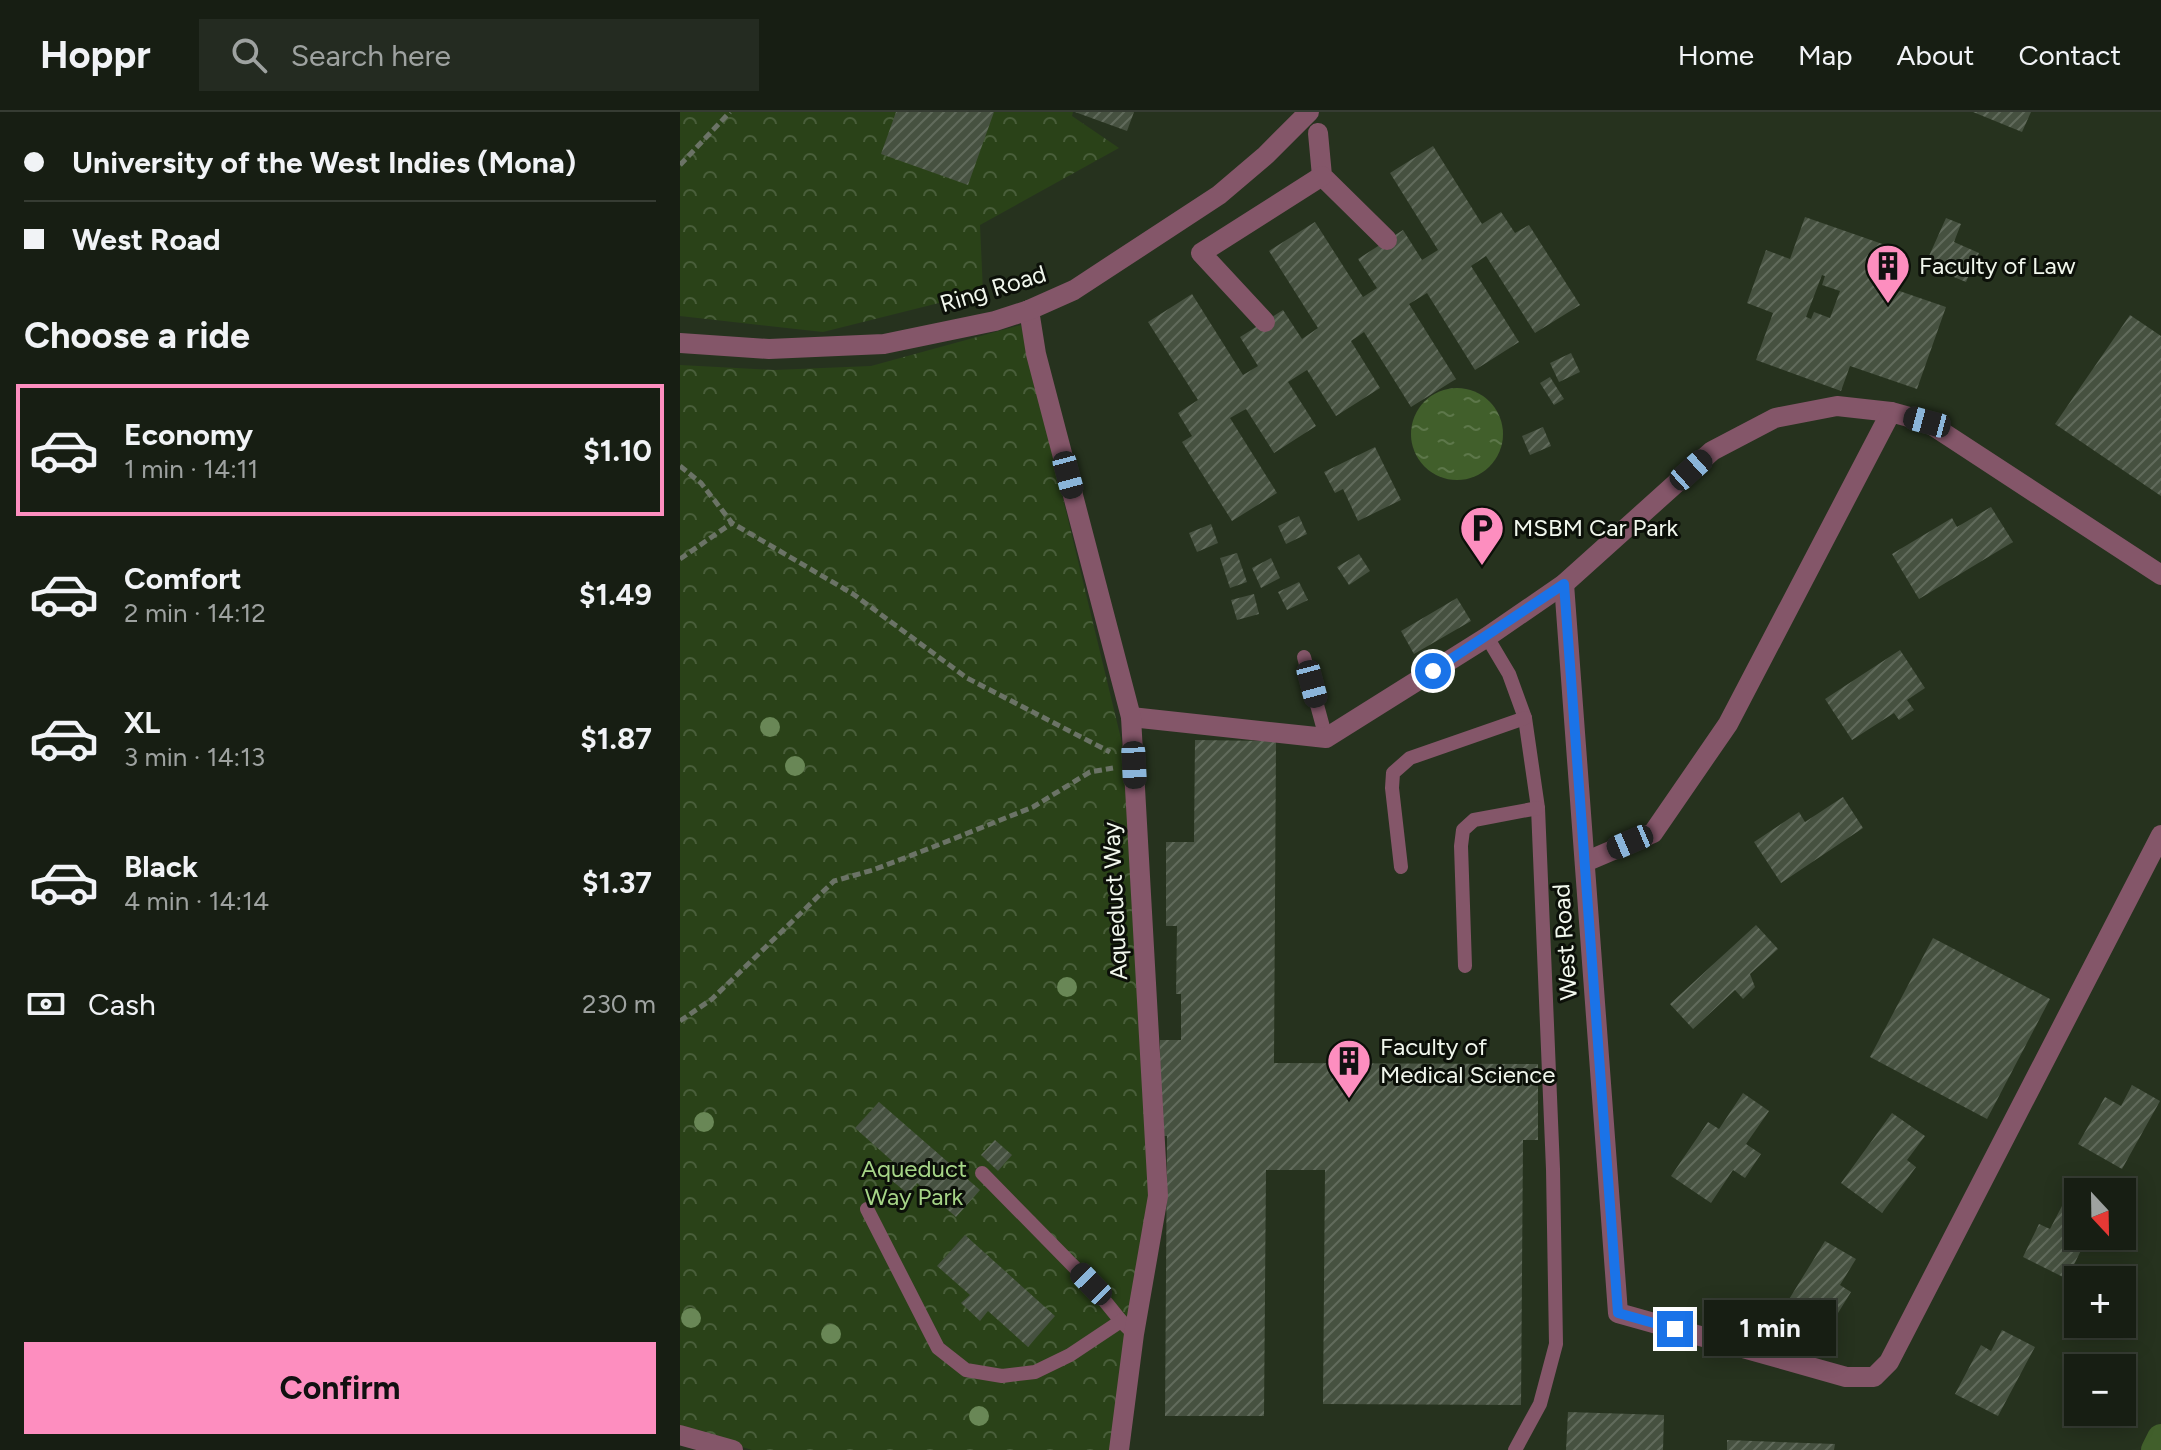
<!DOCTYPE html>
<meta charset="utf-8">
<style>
:root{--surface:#171e13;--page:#242b21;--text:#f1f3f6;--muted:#9ea2a0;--line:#363c33;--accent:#fd8ebf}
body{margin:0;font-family:Figtree,sans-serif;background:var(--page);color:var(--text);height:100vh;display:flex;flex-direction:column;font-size:30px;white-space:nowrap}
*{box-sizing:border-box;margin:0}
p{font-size:26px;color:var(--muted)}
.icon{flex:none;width:44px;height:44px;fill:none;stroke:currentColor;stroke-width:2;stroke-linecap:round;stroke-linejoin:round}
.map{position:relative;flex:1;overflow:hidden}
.drawer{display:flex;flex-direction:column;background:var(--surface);width:680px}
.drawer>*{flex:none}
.guide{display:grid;align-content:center;height:176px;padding:0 24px;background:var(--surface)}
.needle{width:52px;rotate:158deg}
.fabs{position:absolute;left:1384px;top:1066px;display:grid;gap:16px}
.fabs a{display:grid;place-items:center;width:72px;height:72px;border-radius:0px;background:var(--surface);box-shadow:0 4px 20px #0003,0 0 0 2px var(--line);font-size:40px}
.end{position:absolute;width:36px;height:36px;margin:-18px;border:10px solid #1a73e8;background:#fff;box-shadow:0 0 0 4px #fff}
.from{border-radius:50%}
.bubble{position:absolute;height:56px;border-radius:0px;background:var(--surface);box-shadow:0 4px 20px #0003,0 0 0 2px var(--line);font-size:26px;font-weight:700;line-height:56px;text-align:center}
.car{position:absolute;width:24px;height:48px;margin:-24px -12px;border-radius:10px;box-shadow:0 0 6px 2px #0007;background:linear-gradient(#222 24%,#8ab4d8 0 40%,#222 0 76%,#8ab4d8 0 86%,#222 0)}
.guide b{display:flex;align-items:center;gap:28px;height:76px;font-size:30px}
.guide b+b{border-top:2px solid var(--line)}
.guide i{width:20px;height:20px;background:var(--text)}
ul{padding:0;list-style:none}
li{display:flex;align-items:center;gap:24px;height:132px;margin:0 16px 12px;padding:0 8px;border:4px solid transparent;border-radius:0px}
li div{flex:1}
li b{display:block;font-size:30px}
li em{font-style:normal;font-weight:700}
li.current{border-color:var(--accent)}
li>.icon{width:72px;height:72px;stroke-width:1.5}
h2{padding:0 24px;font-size:36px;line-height:96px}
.pay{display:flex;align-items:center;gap:20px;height:88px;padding:0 24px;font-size:30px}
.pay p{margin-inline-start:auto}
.primary-button{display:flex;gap:16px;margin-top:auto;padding:16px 24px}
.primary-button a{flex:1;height:92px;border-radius:0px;background:var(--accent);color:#111;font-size:32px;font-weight:700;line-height:92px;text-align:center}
header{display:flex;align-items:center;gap:48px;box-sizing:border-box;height:112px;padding:0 40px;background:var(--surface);border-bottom:2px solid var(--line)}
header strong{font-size:38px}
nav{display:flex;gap:44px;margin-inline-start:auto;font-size:28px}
.search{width:560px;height:72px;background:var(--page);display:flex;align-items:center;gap:20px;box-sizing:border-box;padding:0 28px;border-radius:0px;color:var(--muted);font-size:30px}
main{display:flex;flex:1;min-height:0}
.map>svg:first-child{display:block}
.built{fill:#26321e;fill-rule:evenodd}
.park{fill:url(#park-crowns)}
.water{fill:url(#water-ripples)}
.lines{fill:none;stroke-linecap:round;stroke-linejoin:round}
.canal{stroke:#415f2b;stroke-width:28}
.building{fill:url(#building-hatch);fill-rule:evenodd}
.path{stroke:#6b7366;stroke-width:5;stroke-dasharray:8 4;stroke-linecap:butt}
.service{stroke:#845669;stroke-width:14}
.pedestrian{stroke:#845669;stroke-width:20}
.minor{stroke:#845669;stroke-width:20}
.tertiary{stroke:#845669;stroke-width:20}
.tree{fill:#698756}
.route{stroke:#1a73e8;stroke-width:10}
.labels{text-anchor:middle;stroke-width:6;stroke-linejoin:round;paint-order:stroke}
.poi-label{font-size:24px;fill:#f1f7ed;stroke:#0c1009;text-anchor:start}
.street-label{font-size:24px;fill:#f1f7ed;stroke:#0c1009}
.park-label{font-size:24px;fill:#a6d587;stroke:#0c1009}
</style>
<header>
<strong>Hoppr</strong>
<div class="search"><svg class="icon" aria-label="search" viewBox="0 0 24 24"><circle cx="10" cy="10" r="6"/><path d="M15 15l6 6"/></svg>Search here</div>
<nav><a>Home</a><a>Map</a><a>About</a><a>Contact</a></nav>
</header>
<main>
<section class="drawer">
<div class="guide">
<b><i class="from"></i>University of the West Indies (Mona)</b>
<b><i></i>West Road</b>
</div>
<h2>Choose a ride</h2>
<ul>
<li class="current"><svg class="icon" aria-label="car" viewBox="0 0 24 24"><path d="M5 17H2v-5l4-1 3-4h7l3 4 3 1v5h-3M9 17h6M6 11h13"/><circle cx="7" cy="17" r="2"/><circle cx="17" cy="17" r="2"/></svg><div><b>Economy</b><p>1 min · 14:11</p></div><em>$1.10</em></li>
<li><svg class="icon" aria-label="car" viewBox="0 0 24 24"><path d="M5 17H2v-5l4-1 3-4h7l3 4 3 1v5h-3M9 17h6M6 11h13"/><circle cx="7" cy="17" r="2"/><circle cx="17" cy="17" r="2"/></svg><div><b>Comfort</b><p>2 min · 14:12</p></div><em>$1.49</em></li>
<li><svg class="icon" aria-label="car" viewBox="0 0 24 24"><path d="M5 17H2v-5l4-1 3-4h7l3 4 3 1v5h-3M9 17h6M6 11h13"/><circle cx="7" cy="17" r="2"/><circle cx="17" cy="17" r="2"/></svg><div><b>XL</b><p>3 min · 14:13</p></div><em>$1.87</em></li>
<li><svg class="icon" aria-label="car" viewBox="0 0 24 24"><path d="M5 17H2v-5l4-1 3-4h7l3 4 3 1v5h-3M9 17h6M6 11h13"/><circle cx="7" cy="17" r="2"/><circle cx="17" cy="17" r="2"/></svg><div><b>Black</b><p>4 min · 14:14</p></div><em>$1.37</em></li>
</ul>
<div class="pay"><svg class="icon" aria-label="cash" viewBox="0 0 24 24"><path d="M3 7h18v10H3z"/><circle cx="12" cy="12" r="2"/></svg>Cash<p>230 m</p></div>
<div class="primary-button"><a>Confirm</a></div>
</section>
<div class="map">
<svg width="1481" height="1338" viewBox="0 0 1481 1338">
<defs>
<pattern id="park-crowns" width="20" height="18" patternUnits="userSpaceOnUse" patternTransform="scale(2)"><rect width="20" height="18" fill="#2a4218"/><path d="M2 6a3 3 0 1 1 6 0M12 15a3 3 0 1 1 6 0" fill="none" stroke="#495e3a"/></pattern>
<pattern id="water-ripples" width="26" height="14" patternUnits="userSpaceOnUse" patternTransform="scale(2)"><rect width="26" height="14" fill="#415f2b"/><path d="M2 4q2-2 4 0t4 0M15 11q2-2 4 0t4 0" fill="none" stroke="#5d774a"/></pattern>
<pattern id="building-hatch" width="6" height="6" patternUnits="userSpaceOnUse" patternTransform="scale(2)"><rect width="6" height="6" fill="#465140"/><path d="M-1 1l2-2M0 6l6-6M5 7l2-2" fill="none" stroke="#616b5c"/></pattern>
</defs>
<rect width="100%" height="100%" fill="#1f2819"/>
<path class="built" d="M0 0H1481V1338H0ZM1398 1080H1442V1124H1398ZM1398 1168H1442V1212H1398ZM1398 1256H1442V1300H1398Z"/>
<g class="park">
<path d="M0 0H393L392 4 439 36 300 113 303 180 143 220 0 204Z"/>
<path d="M341 213 443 635 469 1085 430 1338H72L0 1316V253L94 258 191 254Z"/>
</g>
<circle class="water" cx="777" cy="322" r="46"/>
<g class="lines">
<path class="canal" d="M1475 1338 1481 1326"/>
</g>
<g class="building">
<path d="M216 0H314L288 73 201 42Z"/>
<path d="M395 0H454L447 19Z"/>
<path d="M1293 0H1351L1342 20Z"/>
<path d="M753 34 802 112 821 100 835 121 849 113 900 193 855 221 806 144 791 154 839 230 795 258 747 181 729 192 776 267 731 295 684 220 671 229 700 276 656 304 627 258 608 270 636 314 594 341 566 297 550 306 597 381 552 409 502 330 512 324 498 301 518 288 468 210 512 182 563 263 578 254 560 225 603 198 622 227 638 216 589 139 635 110 683 185 697 176 678 147 723 118 742 148 758 138 710 61Z"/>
<path d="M1125 105 1211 135 1199 172 1266 195 1237 277 1170 254 1161 279 1076 248 1093 201 1067 191 1086 138 1110 147ZM1142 163 1145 164 1142 173 1160 179 1150 206 1134 200 1131 207 1126 205Z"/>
<path d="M1266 106 1281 112 1274 130 1299 141 1286 170 1245 153Z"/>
<path d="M1450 203 1481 224V384L1375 312Z"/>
<path d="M891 241 900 260 879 270 870 251Z"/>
<path d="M870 265 884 287 874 293 860 271Z"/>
<path d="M863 315 871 334 850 343 842 324Z"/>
<path d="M695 335 721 388 678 409 663 377 655 381 644 360Z"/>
<path d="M1311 395 1333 430 1239 487 1212 442 1272 406 1277 415Z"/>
<path d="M619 404 627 422 606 432 598 414Z"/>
<path d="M531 412 538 431 517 440 509 421Z"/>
<path d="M557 441 567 470 550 476 540 446Z"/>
<path d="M679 442 690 459 669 473 657 455Z"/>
<path d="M591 446 600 466 581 476 572 456Z"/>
<path d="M619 470 628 488 607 498 598 480Z"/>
<path d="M574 482 579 502 557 508 551 488Z"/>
<path d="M777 486 791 509 734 542 721 519Z"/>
<path d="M1220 538 1245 576 1227 588 1234 598 1219 608 1214 601 1172 628 1145 587Z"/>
<path d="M515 628 596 629 594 951 858 952V1028H843L841 1293 643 1292 645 1058H586L584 1304H485L487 1024H479L480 928H501V882H496L497 814H486V730H514Z"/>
<path d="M1163 685 1183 716 1101 771 1074 730 1119 700 1125 710Z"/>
<path d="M1076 813 1098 837 1070 862 1075 875 1063 887 1055 878 1013 917 990 892Z"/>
<path d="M1253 826 1370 887 1307 1007 1190 945Z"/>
<path d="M1452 973 1480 989 1442 1057 1398 1032 1425 985 1441 994Z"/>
<path d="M1063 981 1089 999 1066 1032 1081 1042 1065 1066 1053 1058 1031 1091 991 1064 1028 1010 1039 1017Z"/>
<path d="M199 990 300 1078 276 1105 237 1071 228 1082 210 1067 220 1056 175 1016Z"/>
<path d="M1212 1001 1245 1024 1227 1048 1236 1055 1202 1101 1161 1071Z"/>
<path d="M315 1028 332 1043 318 1059 301 1043Z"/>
<path d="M1383 1092 1398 1099V1124H1408L1387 1167 1343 1145 1359 1112 1370 1117Z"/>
<path d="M285 1123 375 1204 348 1235 308 1199 300 1209 281 1191 290 1183 257 1154Z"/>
<path d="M1145 1129 1176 1147 1160 1173 1171 1180 1145 1222 1103 1197Z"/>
<path d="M1322 1218 1355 1235 1318 1304 1275 1282 1301 1233 1311 1239Z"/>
<path d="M888 1300 984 1303 983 1338H886Z"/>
<path d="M1047 1328 1155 1332 1154 1338H1047Z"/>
</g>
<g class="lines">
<g class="path">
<path d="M0 53 50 0"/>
<path d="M0 354 21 371 52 411 173 482 287 566 430 640"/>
<path d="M0 447 52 411"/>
<path d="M0 909 32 887 154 769 193 758 253 735 353 695 410 660 433 656"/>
</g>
<g class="service">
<path d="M807 525 829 562 845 606 858 696 873 1057 876 1232 860 1292 835 1338"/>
<path d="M624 545 646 626"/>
<path d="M721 755 712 676 713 661 730 646 845 606"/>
<path d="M785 854 781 734 783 718 794 708 858 696"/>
<path d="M302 1061 411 1172 441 1209"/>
<path d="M187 1097 258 1236 286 1258 322 1264 355 1260 390 1243 441 1209 454 1222"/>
</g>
<g class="pedestrian">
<path d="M638 21 642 64 707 128"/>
<path d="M585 210 521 141 642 64"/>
</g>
<g class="minor">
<path d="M884 472 938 1201 1166 1265H1194L1209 1250 1481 723"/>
<path d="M451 605 646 626 807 525 884 472 1032 339 1095 306 1157 294 1211 300 1247 310 1481 463"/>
<path d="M905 750 973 721 1048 612 1211 300"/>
<path d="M0 1323 53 1338"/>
</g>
<g class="tertiary">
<path d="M349 198 356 242 451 605 478 1084 454 1222 439 1338"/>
<path d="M0 231 89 237 204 232 315 209 349 198 394 178 539 83 586 43 629 0"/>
</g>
</g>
<g class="tree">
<circle cx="90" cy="615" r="10"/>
<circle cx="115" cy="654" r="10"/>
<circle cx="387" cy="875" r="10"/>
<circle cx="24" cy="1010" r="10"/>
<circle cx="11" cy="1206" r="10"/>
<circle cx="151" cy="1222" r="10"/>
<circle cx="299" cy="1304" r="10"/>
</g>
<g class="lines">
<path class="route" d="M753 559 884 472 938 1201 995 1217"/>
</g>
<defs>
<g id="building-pin" transform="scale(2.3)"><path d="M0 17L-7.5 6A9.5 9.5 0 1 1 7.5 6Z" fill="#fd8ebf" stroke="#0c1009"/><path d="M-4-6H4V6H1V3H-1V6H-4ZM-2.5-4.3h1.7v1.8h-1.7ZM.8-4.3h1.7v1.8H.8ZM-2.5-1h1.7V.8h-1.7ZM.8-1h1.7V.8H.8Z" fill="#111"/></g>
<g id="parking-pin" transform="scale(2.3)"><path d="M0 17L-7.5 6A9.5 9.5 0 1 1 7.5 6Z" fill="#fd8ebf" stroke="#0c1009"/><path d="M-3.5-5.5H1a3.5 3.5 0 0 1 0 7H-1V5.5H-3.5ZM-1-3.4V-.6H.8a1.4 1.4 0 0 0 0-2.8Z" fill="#111"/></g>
</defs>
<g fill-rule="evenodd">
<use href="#building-pin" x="1208" y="154"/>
<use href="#parking-pin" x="802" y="416"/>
<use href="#building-pin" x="669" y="949"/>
</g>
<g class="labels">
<g class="poi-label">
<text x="1239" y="162">Faculty of Law</text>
<text x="833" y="424">MSBM Car Park</text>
<text x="700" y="943">Faculty of<tspan x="700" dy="28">Medical Science</tspan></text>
</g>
<g class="street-label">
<text transform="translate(313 177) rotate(-17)" y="8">Ring Road</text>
<text transform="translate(435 789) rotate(-93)" y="8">Aqueduct Way</text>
<text transform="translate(885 830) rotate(-94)" y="8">West Road</text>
</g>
<g class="park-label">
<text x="234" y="1065">Aqueduct<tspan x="234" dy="28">Way Park</tspan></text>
</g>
</g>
</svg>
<div class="fabs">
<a><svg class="needle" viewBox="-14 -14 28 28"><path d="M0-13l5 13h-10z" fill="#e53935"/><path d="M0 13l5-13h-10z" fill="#9ea2a0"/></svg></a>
<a>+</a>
<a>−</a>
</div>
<i class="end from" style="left:753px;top:559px"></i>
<i class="end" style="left:995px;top:1217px"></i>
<div class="bubble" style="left:1024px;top:1188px;width:132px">1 min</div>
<i class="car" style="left:1247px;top:310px;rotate:285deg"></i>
<i class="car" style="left:1011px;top:358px;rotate:48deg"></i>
<i class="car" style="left:388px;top:363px;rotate:165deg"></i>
<i class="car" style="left:632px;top:572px;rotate:165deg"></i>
<i class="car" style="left:454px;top:653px;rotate:177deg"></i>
<i class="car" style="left:950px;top:730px;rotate:247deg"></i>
<i class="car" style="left:411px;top:1172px;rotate:316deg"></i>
</div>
</main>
